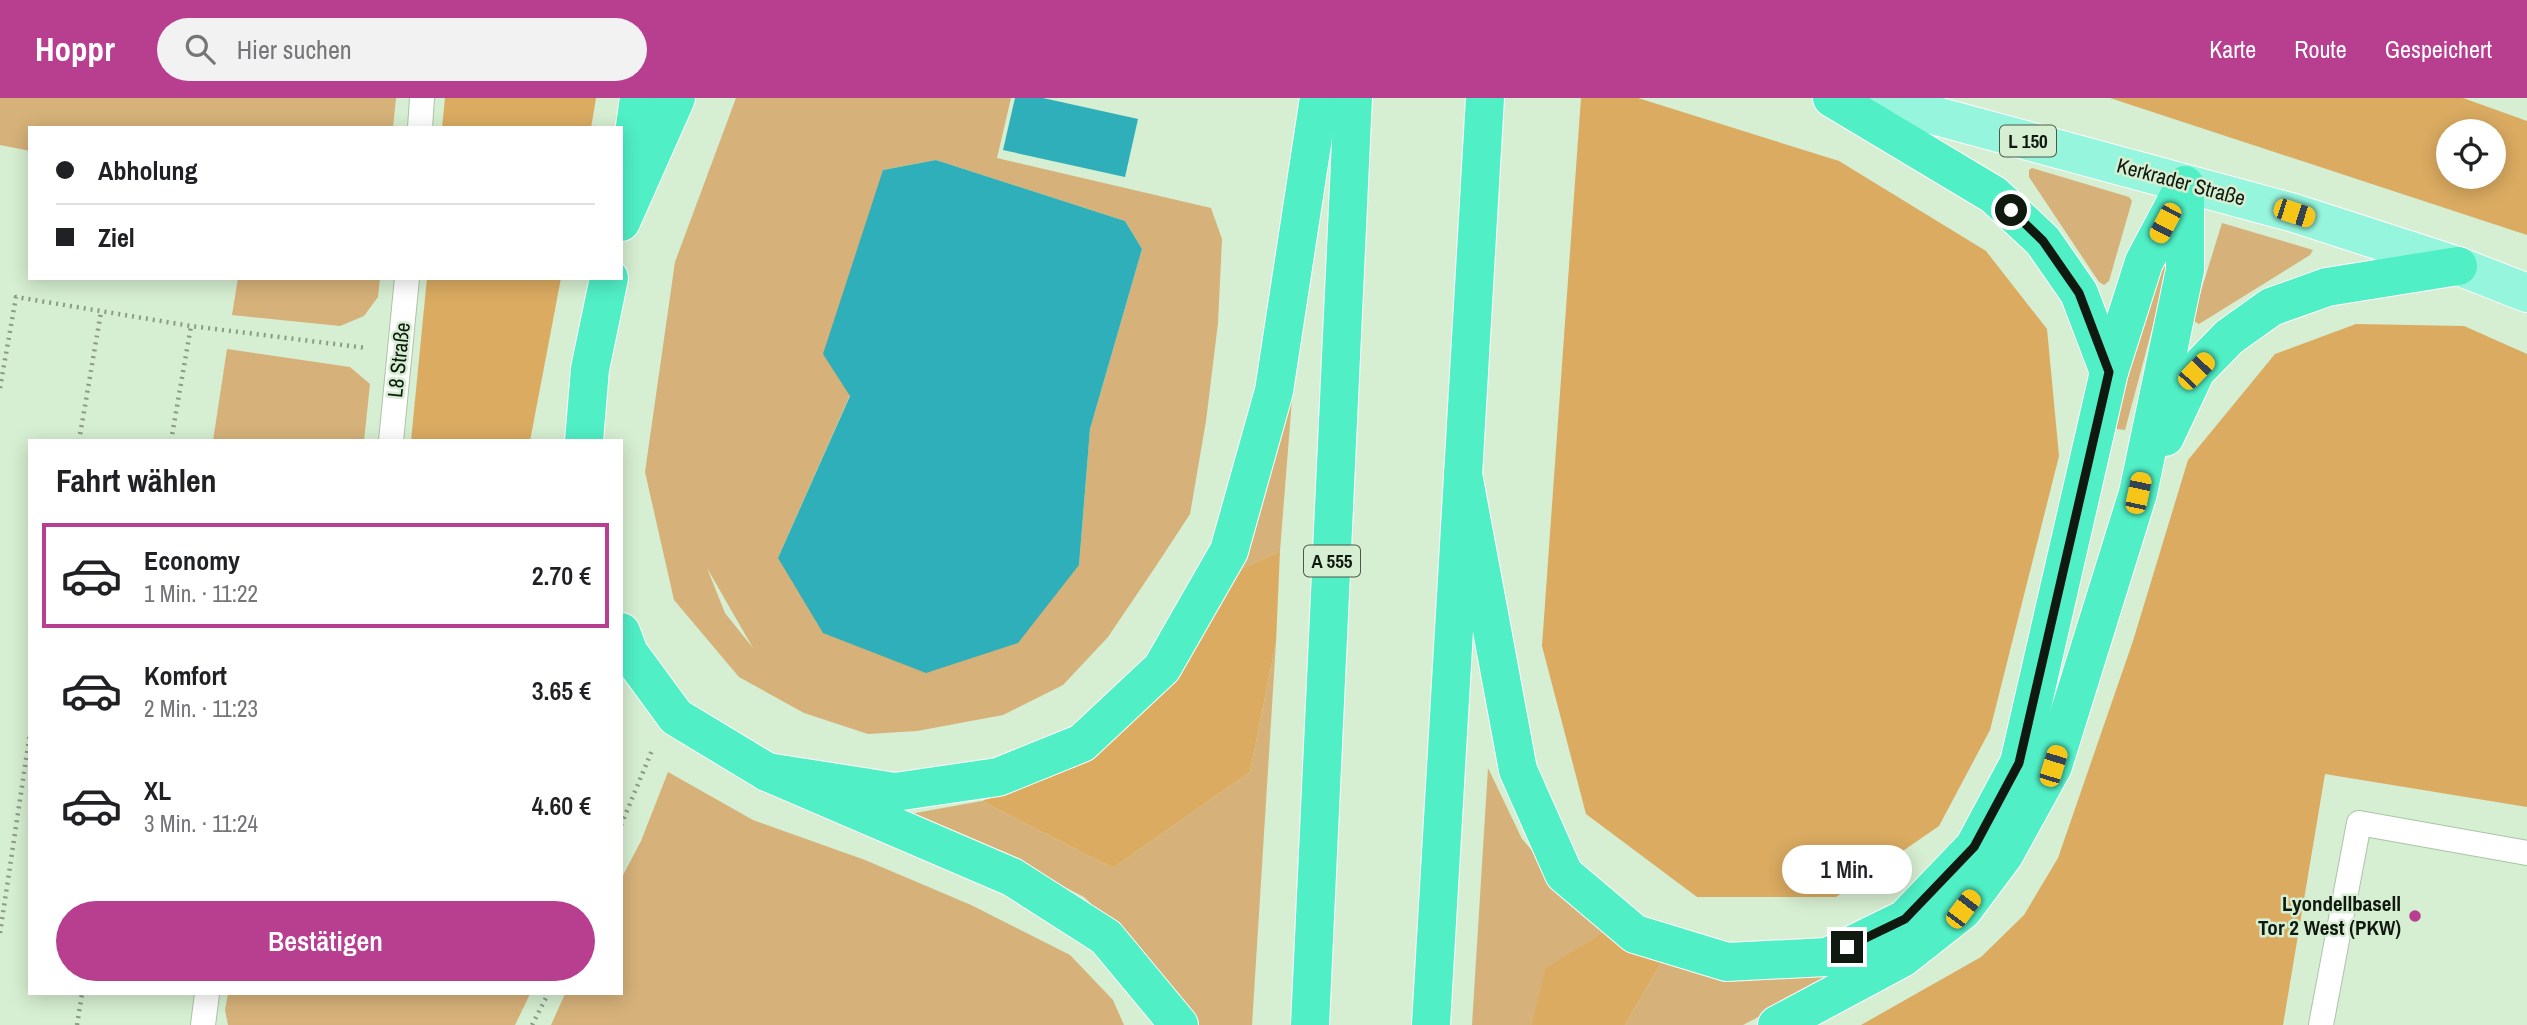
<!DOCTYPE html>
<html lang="de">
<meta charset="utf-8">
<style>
:root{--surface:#fff;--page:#f2f2f2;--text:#202124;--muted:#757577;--line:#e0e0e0;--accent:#b83e90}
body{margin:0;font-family:"Archivo Narrow",sans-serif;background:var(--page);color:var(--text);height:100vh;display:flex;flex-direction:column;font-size:26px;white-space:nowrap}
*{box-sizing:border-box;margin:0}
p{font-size:23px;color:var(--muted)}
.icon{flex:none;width:38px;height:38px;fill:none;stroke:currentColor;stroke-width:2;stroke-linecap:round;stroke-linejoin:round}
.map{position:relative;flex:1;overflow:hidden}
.side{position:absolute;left:28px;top:341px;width:595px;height:556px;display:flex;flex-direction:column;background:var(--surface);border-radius:0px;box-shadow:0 4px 18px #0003}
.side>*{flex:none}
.banner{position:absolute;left:28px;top:28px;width:595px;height:154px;border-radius:0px;box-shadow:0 4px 18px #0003;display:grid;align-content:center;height:154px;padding:0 28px;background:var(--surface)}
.buttons{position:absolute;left:2436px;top:21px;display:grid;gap:14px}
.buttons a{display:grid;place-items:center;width:70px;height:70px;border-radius:50%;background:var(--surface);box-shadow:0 4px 18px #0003;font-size:35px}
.end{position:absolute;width:32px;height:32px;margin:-16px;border:9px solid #10190f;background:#fff;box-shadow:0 0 0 4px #fff}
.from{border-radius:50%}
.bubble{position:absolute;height:49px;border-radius:24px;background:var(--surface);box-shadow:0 4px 18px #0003;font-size:23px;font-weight:600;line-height:49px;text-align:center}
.car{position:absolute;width:21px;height:42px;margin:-21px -10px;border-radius:9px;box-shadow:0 0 5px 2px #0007;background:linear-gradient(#f5c518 24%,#345 0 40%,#f5c518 0 76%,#345 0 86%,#f5c518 0)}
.banner b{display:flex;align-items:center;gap:24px;height:66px;font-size:26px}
.banner b+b{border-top:2px solid var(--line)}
.banner i{width:18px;height:18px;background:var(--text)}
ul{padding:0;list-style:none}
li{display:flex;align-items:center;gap:21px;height:105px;margin:0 14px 10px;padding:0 14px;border:4px solid transparent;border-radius:0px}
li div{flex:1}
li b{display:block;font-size:26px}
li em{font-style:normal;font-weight:600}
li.selected{border-color:var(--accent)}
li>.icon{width:63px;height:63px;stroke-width:1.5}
h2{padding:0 28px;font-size:32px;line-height:84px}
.primary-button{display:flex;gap:14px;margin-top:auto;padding:14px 28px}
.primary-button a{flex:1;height:80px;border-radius:42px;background:var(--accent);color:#fff;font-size:28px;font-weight:600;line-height:80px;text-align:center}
header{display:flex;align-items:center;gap:42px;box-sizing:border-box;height:98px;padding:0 35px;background:var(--accent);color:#fff}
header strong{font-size:33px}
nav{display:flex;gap:38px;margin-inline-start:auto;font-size:24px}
.search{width:490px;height:63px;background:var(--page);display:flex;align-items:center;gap:18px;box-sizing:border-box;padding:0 24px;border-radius:38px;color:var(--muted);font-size:26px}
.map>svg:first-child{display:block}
.green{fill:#d6b179;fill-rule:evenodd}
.forest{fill:#daab61;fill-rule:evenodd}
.water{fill:#2eafba}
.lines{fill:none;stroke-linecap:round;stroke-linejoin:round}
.lane-casing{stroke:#acc4a7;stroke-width:26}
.primary-casing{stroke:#fff;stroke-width:40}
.highway-casing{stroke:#fff;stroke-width:40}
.path{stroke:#8a9c86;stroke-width:4.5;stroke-dasharray:2 5;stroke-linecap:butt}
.lane{stroke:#fff;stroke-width:24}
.primary{stroke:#96f5dd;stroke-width:38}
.highway{stroke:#50efc6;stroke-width:38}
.route{stroke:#10190f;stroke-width:9}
.poi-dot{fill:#b83e90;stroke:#d6eed1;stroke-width:2.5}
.labels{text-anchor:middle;stroke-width:5;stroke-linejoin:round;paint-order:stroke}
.shield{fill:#d6eed1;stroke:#4b5949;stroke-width:2}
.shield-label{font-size:19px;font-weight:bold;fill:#10190f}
.street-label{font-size:21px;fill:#10190f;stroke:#d6eed1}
.poi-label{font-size:21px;font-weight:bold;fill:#10190f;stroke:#d6eed1;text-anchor:end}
</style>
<header>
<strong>Hoppr</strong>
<div class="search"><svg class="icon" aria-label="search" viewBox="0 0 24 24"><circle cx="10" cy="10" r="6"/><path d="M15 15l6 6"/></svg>Hier suchen</div>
<nav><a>Karte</a><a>Route</a><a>Gespeichert</a></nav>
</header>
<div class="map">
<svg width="2527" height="927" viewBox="0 0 2527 927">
<rect width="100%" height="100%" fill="#d6eed1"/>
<g class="green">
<path d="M0 0H396L393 30H30V53L0 47Z"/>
<path d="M736 0H1011L997 60 1211 110 1222 141 1218 225 1206 323 1190 416 1158 465 1108 539 1063 587 1003 617 917 633 868 636 804 615 739 579 674 502 645 374 675 164ZM936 62 1125 123 1142 151 1090 331 1079 467 778 460 850 297 883 72ZM707 470 753 550 725 515Z"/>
<path d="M2032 70 2129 99 2132 103 2109 183 2104 187 2099 184 2029 79V72Z"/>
<path d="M2222 125 2313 152 2310 157 2199 226 2192 222Z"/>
<path d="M2166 163V179L2125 332 2117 331 2115 328 2139 205Z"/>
<path d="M238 180H380L378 199 364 218 340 228 232 217Z"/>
<path d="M227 251 350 269 370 286 364 343H213Z"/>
<path d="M1294 276 1280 453 1235 474Z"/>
<path d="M1276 544 1252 927H1194L1184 909 1150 862 1084 799 984 748 904 717 982 703 1113 770 1250 674Z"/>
<path d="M1488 670 1522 741 1603 834 1547 870 1531 927H1472Z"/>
<path d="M668 674 753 722 865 762 971 807 1070 857 1113 902 1124 927H551L565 896H621V781L641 743Z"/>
<path d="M1664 860 1840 876 1743 927H1625Z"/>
<path d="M228 896H530L515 927H228L225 912Z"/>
</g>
<g class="forest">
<path d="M445 0H596L591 30H442Z"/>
<path d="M1581 0H1638L1839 63 1986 153 2047 231 2059 358 1990 632 1939 728 1836 799H1697L1586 716 1542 548Z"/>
<path d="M2110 0H2463L2527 23V137ZM2448 33H2494V79H2448Z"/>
<path d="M427 180H561L530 343H411Z"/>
<path d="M2356 226 2464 228 2527 256V709L2325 676 2283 927H1861L1981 859 2024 817 2058 760 2133 543 2188 362 2275 256Z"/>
<path d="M1280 453 1276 544 1250 674 1113 770 982 703 1029 687 1093 657 1152 605 1199 545 1235 474Z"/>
<path d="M1603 834 1664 860 1625 927H1531L1546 870Z"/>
</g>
<g class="water">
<path d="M1015 0H1043L1138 21 1125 79 1003 52Z"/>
<path d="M936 62 1125 123 1142 151 1090 331 1079 467 1018 545 926 575 823 535 778 460 850 298 823 256 883 72Z"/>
</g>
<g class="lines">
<g class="lane-casing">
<g id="lane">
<path d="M420 30 422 0"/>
<path d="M391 343 407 180"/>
<path d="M203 927 207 896"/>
<path d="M2321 927 2359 725 2527 755"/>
</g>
</g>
<g class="primary-casing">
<path id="primary" d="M1870 0 2294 115 2458 168 2527 195"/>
</g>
<g class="highway-casing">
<g id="highway">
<path d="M1832 0 1994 97 2043 143 2079 195 2109 274"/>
<path d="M628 78 639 0"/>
<path d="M621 124 676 0"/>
<path d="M2165 339 2196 273 2229 239 2271 209 2327 189 2458 168"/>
<path d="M584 343 590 271 609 180"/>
<path d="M1463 376 1518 672 1564 776 1635 836 1727 864 1827 859 1905 821 1974 749 2019 665 2109 274 2144 164 2185 87"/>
<path d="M621 534 629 555 676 619 767 674 1012 779 1106 839 1179 927"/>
<path d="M767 674 895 694 998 679 1082 645 1162 570 1229 453 1274 293 1319 0"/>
<path d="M1310 927 1353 0"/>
<path d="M1431 927 1485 0"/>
<path d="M1777 927 1902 860 1963 812 2004 757 2053 668 2138 395 2185 172V92"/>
</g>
</g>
<g class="path">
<path d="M0 290 16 199 191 228 367 250"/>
<path d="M79 343 101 214"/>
<path d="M171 343 191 228"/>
<path d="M621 727 653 650"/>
<path d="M0 835 30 635"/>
<path d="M77 927 82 896"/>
<path d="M532 927 548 896"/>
</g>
<use href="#lane" class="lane"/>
<use href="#primary" class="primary"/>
<use href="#highway" class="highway"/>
</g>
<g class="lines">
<path class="route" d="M1847 849 1905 821 1974 749 2019 665 2109 274 2079 195 2043 143 2011 112"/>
</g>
<circle class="poi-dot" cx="2415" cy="818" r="7"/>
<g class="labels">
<g class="shield">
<rect x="2000" y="27.5" width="56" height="31" rx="5"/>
<rect x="1304" y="447.5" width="56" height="31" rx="5"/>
</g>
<g class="shield-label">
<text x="2028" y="50">L 150</text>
<text x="1332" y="470">A 555</text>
</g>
<g class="street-label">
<text transform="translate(2181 84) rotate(15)" y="7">Kerkrader Straße</text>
<text transform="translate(399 262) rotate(-84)" y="7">L8 Straße</text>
</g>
<g class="poi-label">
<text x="2401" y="813">Lyondellbasell<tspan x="2401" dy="24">Tor 2 West (PKW)</tspan></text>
</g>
</g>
</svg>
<div class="buttons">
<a><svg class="icon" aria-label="locate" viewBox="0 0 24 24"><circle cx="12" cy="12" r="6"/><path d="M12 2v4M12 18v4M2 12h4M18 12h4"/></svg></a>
</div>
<i class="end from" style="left:2011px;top:112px"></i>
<i class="end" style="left:1847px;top:849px"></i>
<div class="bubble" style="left:1782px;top:747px;width:130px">1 Min.</div>
<i class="car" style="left:2294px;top:115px;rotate:108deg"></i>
<i class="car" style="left:2165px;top:125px;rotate:208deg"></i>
<i class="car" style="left:2196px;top:273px;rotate:44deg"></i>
<i class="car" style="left:2138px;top:395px;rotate:12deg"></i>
<i class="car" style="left:2053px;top:668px;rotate:17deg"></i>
<i class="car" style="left:1963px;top:811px;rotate:37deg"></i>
<div class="banner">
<b><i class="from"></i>Abholung</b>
<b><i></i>Ziel</b>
</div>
<section class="side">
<h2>Fahrt wählen</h2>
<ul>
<li class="selected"><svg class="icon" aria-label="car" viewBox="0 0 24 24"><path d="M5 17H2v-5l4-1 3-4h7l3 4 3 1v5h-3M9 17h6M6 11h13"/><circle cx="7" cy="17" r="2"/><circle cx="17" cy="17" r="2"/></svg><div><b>Economy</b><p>1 Min. · 11:22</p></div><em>2.70 €</em></li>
<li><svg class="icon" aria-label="car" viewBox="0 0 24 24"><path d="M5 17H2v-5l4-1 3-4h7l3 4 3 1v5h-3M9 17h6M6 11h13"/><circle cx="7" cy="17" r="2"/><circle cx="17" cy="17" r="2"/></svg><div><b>Komfort</b><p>2 Min. · 11:23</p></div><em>3.65 €</em></li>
<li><svg class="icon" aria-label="car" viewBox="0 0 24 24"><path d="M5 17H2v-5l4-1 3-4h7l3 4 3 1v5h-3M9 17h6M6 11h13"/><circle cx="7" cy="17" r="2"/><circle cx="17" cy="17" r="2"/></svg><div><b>XL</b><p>3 Min. · 11:24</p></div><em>4.60 €</em></li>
</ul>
<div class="primary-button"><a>Bestätigen</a></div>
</section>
</div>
